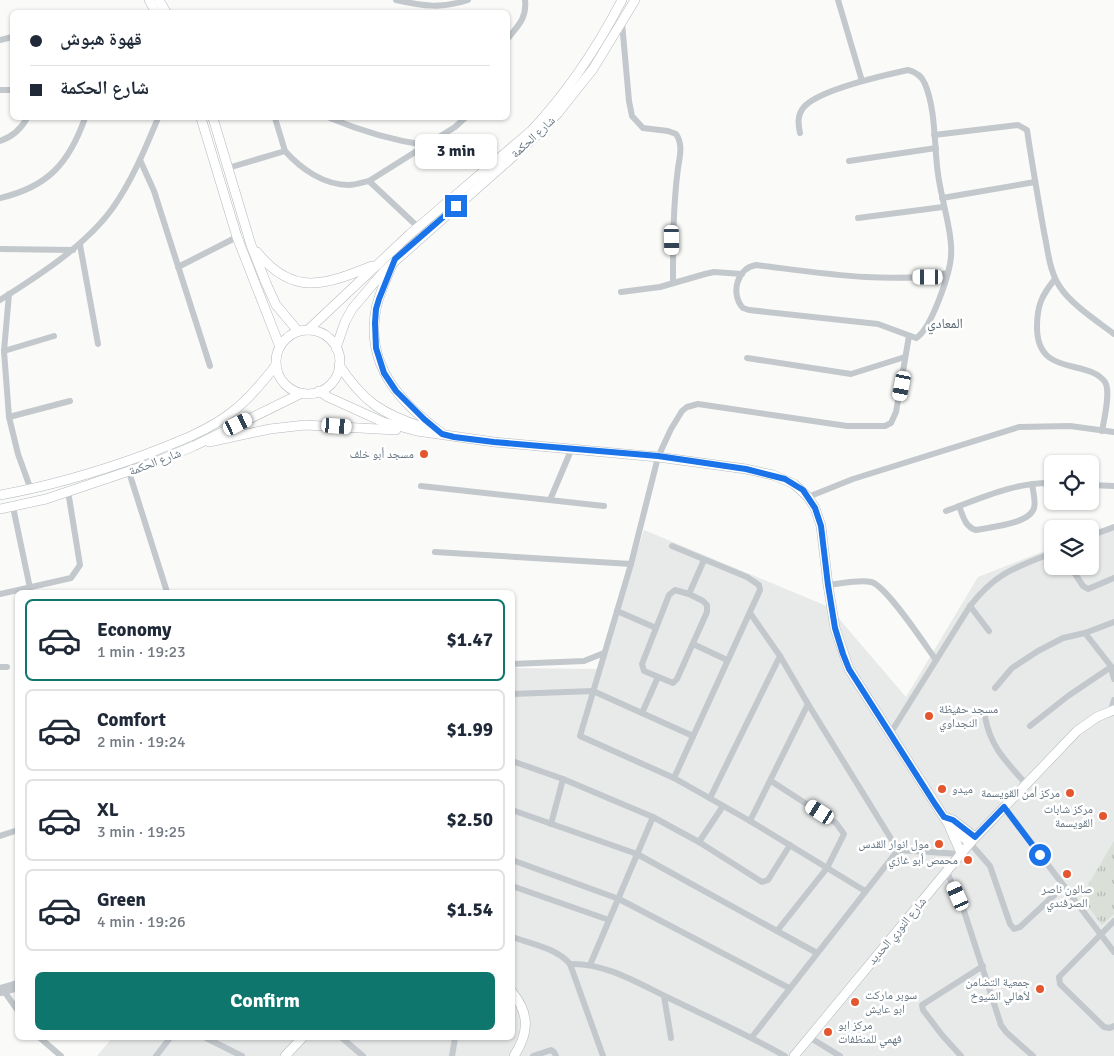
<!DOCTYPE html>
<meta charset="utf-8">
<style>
:root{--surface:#fff;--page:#f2f2f3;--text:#1f2937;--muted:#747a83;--line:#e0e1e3;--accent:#0f766e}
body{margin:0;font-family:Signika,"Noto Naskh Arabic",sans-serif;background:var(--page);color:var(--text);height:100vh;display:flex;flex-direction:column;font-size:19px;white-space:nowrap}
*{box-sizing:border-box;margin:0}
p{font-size:16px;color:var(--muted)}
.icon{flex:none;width:28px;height:28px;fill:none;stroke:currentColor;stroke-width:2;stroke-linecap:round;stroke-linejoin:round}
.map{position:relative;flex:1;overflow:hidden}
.side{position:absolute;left:15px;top:590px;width:500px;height:450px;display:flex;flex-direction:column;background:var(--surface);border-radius:8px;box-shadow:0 1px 4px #0004}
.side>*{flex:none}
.banner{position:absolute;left:10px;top:10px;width:500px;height:110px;border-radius:8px;box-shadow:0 1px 4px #0004;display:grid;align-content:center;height:110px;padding:0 20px;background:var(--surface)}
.fabs{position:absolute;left:1044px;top:455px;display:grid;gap:10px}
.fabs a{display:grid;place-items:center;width:55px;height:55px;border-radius:8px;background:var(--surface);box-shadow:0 1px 4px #0004;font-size:25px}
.end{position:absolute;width:22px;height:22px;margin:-11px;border:6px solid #1a73e8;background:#fff;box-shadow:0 0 0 2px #fff}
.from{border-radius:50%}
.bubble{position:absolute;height:35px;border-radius:8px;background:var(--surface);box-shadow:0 1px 4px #0004;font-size:16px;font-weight:700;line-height:35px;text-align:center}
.car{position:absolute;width:15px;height:30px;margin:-15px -8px;border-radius:6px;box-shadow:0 0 4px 1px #0007;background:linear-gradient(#fff 24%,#345 0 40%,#fff 0 76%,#345 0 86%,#fff 0)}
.banner b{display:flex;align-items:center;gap:18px;height:48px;font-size:19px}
.banner b+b{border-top:1px solid var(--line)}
.banner i{width:12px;height:12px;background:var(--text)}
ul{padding:9px 0 0;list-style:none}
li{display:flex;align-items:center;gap:15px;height:82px;margin:0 10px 8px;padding:0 10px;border:2px solid var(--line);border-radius:8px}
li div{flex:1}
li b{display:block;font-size:19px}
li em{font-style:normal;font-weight:700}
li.current{border-color:var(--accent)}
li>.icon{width:45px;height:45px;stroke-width:1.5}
.cta{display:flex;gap:10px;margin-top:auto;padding:10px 20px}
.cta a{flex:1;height:58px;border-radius:8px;background:var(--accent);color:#fff;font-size:20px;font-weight:700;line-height:58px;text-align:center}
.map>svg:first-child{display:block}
.built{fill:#e8e9e9}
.park{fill:url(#park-tufts)}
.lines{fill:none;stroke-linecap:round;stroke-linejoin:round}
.secondary-casing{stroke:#b3babf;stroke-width:10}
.street{stroke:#c3c8cc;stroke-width:6}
.secondary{stroke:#fff;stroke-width:9}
.route{stroke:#1a73e8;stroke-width:6}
.poi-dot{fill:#e4572e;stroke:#fff;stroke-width:2}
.labels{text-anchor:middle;stroke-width:5;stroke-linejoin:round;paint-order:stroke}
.street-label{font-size:12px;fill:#657683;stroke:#fff}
.poi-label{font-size:12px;fill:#657683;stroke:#fff;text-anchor:end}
.neighbourhood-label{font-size:14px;fill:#57646e;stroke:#fff}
</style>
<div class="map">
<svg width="1114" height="1056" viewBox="0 0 1114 1056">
<defs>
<pattern id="park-tufts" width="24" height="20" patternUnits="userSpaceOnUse" patternTransform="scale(1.25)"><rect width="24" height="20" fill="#dadfd7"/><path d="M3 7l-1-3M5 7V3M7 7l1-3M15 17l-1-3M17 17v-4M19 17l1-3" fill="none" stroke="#b4b9b4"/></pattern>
</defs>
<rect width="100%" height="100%" fill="#fafaf8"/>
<path class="built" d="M1103 528H1114V1056H97L112 1038H512L513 668 598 669 644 530 829 607 906 697 978 577 1052 548V566H1090V533Z"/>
<path class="park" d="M1114 841V914L1102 925 1081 897Z"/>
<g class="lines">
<g class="secondary-casing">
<g id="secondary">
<path d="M149 0 156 12"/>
<path d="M159 0 166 12"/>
<path d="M201 118 237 237 280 347"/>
<path d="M213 118 251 245 266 283 276 305 298 331"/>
<path d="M257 252C293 297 325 285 372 266"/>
<path d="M392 265C386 279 379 294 376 309 365 365 400 403 443 434"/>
<path d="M308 330 410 234 531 131C568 92 597 48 622 0"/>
<circle cx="308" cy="362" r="32"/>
<path d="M336 348 345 322 352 309 385 270 534 138 558 113 593 69 635 0"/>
<path d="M339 365C363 401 381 414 423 427"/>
<path d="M319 391 328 397 383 422 417 431 494 442 658 457 746 469 773 475 794 484 808 497 815 508 821 526 828 585 835 628 849 669 949 825 970 843"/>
<path d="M209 442 270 429 305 425 396 430"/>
<path d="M0 495C51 486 98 472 147 454 175 443 208 431 232 412 249 399 263 382 276 365"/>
<path d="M0 509 46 499 153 463 194 446 302 393"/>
<path d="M944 817 953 820 975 837"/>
<path d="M950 828 961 853"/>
<path d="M512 992C530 1014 529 1033 514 1056"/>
<path d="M285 1056 302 1038"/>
<path d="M794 1056 970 843 1077 731 1097 717 1114 710"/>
</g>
</g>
<g class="street">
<path d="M396 0C423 6 441 9 468 0"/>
<path d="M838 0 862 81"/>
<path d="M622 23 629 101 632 116 643 128 668 131 676 134C683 144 680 156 678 168 673 206 673 245 673 283"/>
<path d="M508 38C519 25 527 17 525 0"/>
<path d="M0 40 12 37"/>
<path d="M0 90H12"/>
<path d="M330 118C361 131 391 140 425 145"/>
<path d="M800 133C798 124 797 115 804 107 819 90 885 75 908 70 916 72 922 76 925 84 936 110 934 146 938 174 941 198 953 234 951 256 950 273 931 330 916 338L878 324 749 310 743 308C730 294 737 268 756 265 814 272 891 285 948 273"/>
<path d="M934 135 1018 125 1027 130C1032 164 1038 198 1044 232 1048 250 1049 271 1060 287 1071 304 1097 321 1114 334"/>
<path d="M0 141C12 137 21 129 27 118"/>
<path d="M285 151C301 169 324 185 349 185 356 185 363 182 369 181"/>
<path d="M140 160 154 191 210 366"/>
<path d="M849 161 936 148"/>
<path d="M228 168 285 151 275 118"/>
<path d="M0 198C48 187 69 163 85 118"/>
<path d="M942 198 1035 182"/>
<path d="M858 218 943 207"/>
<path d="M418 227 369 181 455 127 465 118"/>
<path d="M80 245 98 344"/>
<path d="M0 249 73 250"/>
<path d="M178 267 237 237"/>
<path d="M1055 279C1042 295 1037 305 1037 327 1037 378 1088 358 1105 382 1111 391 1104 420 1102 431"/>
<path d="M621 292 660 287 705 274 714 272 742 274"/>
<path d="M9 294 4 351 9 417 18 454 31 490"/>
<path d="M0 300C38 276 85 246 112 209 132 181 145 149 158 118"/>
<path d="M4 351 54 336"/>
<path d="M747 358 851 374 905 357"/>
<path d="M9 417 70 401"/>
<path d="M129 472 167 592"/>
<path d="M1090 485 1114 486"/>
<path d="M421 486 604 506"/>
<path d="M808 497 853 479 1019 427 1070 426 1114 432"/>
<path d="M550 500 572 448"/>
<path d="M959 506C963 516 965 527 976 530 991 527 1029 524 1034 508 1036 502 1033 491 1032 484"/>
<path d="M13 507 30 588"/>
<path d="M946 511C981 498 1015 482 1052 483"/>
<path d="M1090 536 1114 527"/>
<path d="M672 546 747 577 759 585 760 590 674 778"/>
<path d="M435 552 631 564"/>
<path d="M1070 566 1083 586 1088 589 1114 578"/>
<path d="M828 585C839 584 860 579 871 582 886 585 925 645 936 660"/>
<path d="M0 594 71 578 80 565 68 491"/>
<path d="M689 594 703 601 707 605V612L677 679 673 683 644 671 642 664 669 595 675 590 689 594 704 560"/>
<path d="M970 606 989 631"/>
<path d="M617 611 656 628"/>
<path d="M750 613 780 656 808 704 898 850"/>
<path d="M1085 633 1114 670"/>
<path d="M693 644 727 660"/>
<path d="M512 664 584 661 604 653"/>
<path d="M0 667H7"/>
<path d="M1111 668 1114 679"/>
<path d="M995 688 1012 668 1038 651 1063 638 1085 633 1114 622"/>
<path d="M512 694 593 691 693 736"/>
<path d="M1111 710 1114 700"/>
<path d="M642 713 658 677"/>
<path d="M985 717C991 748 1006 761 1026 784"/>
<path d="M1030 726 1068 696 1111 667"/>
<path d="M890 734 970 606C996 573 1014 568 1052 553"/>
<path d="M512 761 563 779 653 817 699 842 762 882 768 880 790 845"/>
<path d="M771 781 836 823 844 834 827 868 777 931"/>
<path d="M710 798 780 656"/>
<path d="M1004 807 1114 952"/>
<path d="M512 810 637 854 817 953"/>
<path d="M750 821 808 704"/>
<path d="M551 824 563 779"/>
<path d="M0 836 18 830"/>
<path d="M699 842 723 806"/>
<path d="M970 843 990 866 1010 924 1014 929 1020 927 1064 886"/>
<path d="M512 860 619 899 789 988"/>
<path d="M947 872 963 908 1001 1025 1006 1032 1033 1056"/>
<path d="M512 886 609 920"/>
<path d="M865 891 750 821 674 778 580 736 631 564 658 457 671 429 682 411 687 407 698 404 847 426H885L891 423 896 412 909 336"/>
<path d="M1114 921 1059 977 1060 984 1104 1027 1110 1028 1114 1026"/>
<path d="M512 937C532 944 556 948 570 964L603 1056"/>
<path d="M570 964C607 963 639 984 671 999 710 1018 748 1035 785 1056"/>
<path d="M590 965 653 817"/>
<path d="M0 988 18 983"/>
<path d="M4 991 18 1011"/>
<path d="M1 993 18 988"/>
<path d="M664 996 671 1038"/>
<path d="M752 1037 898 850 960 854"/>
<path d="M809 1037 840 1056"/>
<path d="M40 1038 61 1056"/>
<path d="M206 1038 242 1056"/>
<path d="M342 1038 363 1056"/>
<path d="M156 1056 170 1038"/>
<path d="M452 1056 455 1038"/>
<path d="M533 1056 551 1050 554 1052 556 1056"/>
<path d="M961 1056 942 1035 923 1010 922 1005 983 966"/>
</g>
<use href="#secondary" class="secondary"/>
</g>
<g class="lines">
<path class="route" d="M456 206 395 259 379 299 376 309 375 323 376 348 384 373 396 391 424 419 442 434 454 437 494 442 658 456 746 469 785 479 803 490 815 508 821 526 828 585 835 628 843 654 849 669 935 804 944 817 953 820 975 837 1004 807 1040 855"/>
</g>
<g class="poi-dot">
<circle cx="424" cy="454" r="5"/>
<circle cx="929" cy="716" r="5"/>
<circle cx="942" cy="789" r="5"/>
<circle cx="1070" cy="793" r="5"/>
<circle cx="1103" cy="816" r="5"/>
<circle cx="939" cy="844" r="5"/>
<circle cx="968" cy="860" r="5"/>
<circle cx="1067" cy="874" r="5"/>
<circle cx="1040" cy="989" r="5"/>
<circle cx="855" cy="1002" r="5"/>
<circle cx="828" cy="1032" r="5"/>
</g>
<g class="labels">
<g class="street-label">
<text transform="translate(533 137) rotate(-43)" y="4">شارع الحكمة</text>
<text transform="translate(155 462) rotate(-21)" y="4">شارع الحكمة</text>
<text transform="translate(897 931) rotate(-50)" y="4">شارع النوري الحديد</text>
</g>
<g class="poi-label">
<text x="414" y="458">مسجد أبو خلف</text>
<text x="939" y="713" text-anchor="start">مسجد حفيظة<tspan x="939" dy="14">النجداوي</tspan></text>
<text x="952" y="793" text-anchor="start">ميدو</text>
<text x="1060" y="797">مركز أمن القويسمة</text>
<text x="1093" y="813">مركز شابات<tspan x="1093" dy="14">القويسمة</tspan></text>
<text x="929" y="848">مول انوار القدس</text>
<text x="958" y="864">محمص أبو غازي</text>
<text x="1067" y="893" text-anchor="middle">صالون ناصر<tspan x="1067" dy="14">الصرفندي</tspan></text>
<text x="1030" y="986">جمعية التضامن<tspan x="1030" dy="14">لأهالي الشيوخ</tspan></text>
<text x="865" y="999" text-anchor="start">سوبر ماركت<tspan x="865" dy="14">ابو عايش</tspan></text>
<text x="838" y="1029" text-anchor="start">مركز ابو<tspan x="838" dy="14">فهمي للمنظفات</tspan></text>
</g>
<g class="neighbourhood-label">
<text x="945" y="328">المعادي</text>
</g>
</g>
</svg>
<div class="fabs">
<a><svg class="icon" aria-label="locate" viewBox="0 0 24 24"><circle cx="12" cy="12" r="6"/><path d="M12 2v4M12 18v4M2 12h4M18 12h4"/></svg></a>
<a><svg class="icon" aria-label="layers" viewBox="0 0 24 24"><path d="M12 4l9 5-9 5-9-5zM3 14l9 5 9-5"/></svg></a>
</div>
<i class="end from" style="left:1040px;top:855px"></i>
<i class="end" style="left:456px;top:206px"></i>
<div class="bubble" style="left:415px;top:134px;width:82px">3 min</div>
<i class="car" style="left:672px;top:240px;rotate:179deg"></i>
<i class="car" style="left:928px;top:277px;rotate:270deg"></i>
<i class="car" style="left:902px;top:386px;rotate:191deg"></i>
<i class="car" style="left:238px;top:424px;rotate:64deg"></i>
<i class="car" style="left:337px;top:426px;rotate:94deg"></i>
<i class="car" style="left:820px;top:812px;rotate:303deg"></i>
<i class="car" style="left:958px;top:896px;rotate:336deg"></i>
<div class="banner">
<b><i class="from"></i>قهوة هبوش</b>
<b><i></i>شارع الحكمة</b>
</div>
<section class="side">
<ul>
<li class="current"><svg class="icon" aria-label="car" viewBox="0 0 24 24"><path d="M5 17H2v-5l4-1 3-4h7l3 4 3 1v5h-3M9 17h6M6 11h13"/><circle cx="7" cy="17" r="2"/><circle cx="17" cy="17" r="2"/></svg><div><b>Economy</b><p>1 min · 19:23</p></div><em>$1.47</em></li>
<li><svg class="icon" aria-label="car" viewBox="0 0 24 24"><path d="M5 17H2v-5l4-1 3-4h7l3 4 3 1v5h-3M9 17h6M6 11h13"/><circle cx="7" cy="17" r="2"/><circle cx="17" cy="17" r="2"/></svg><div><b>Comfort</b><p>2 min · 19:24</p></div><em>$1.99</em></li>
<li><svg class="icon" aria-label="car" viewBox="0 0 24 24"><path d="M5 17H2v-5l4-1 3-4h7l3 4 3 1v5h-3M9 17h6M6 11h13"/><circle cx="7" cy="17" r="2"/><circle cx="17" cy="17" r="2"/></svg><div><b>XL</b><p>3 min · 19:25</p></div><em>$2.50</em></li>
<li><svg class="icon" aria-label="car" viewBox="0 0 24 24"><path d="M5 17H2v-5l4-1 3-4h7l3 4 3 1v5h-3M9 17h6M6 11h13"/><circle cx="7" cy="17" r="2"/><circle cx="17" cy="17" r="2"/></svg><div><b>Green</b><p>4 min · 19:26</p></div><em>$1.54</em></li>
</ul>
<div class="cta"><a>Confirm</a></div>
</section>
</div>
